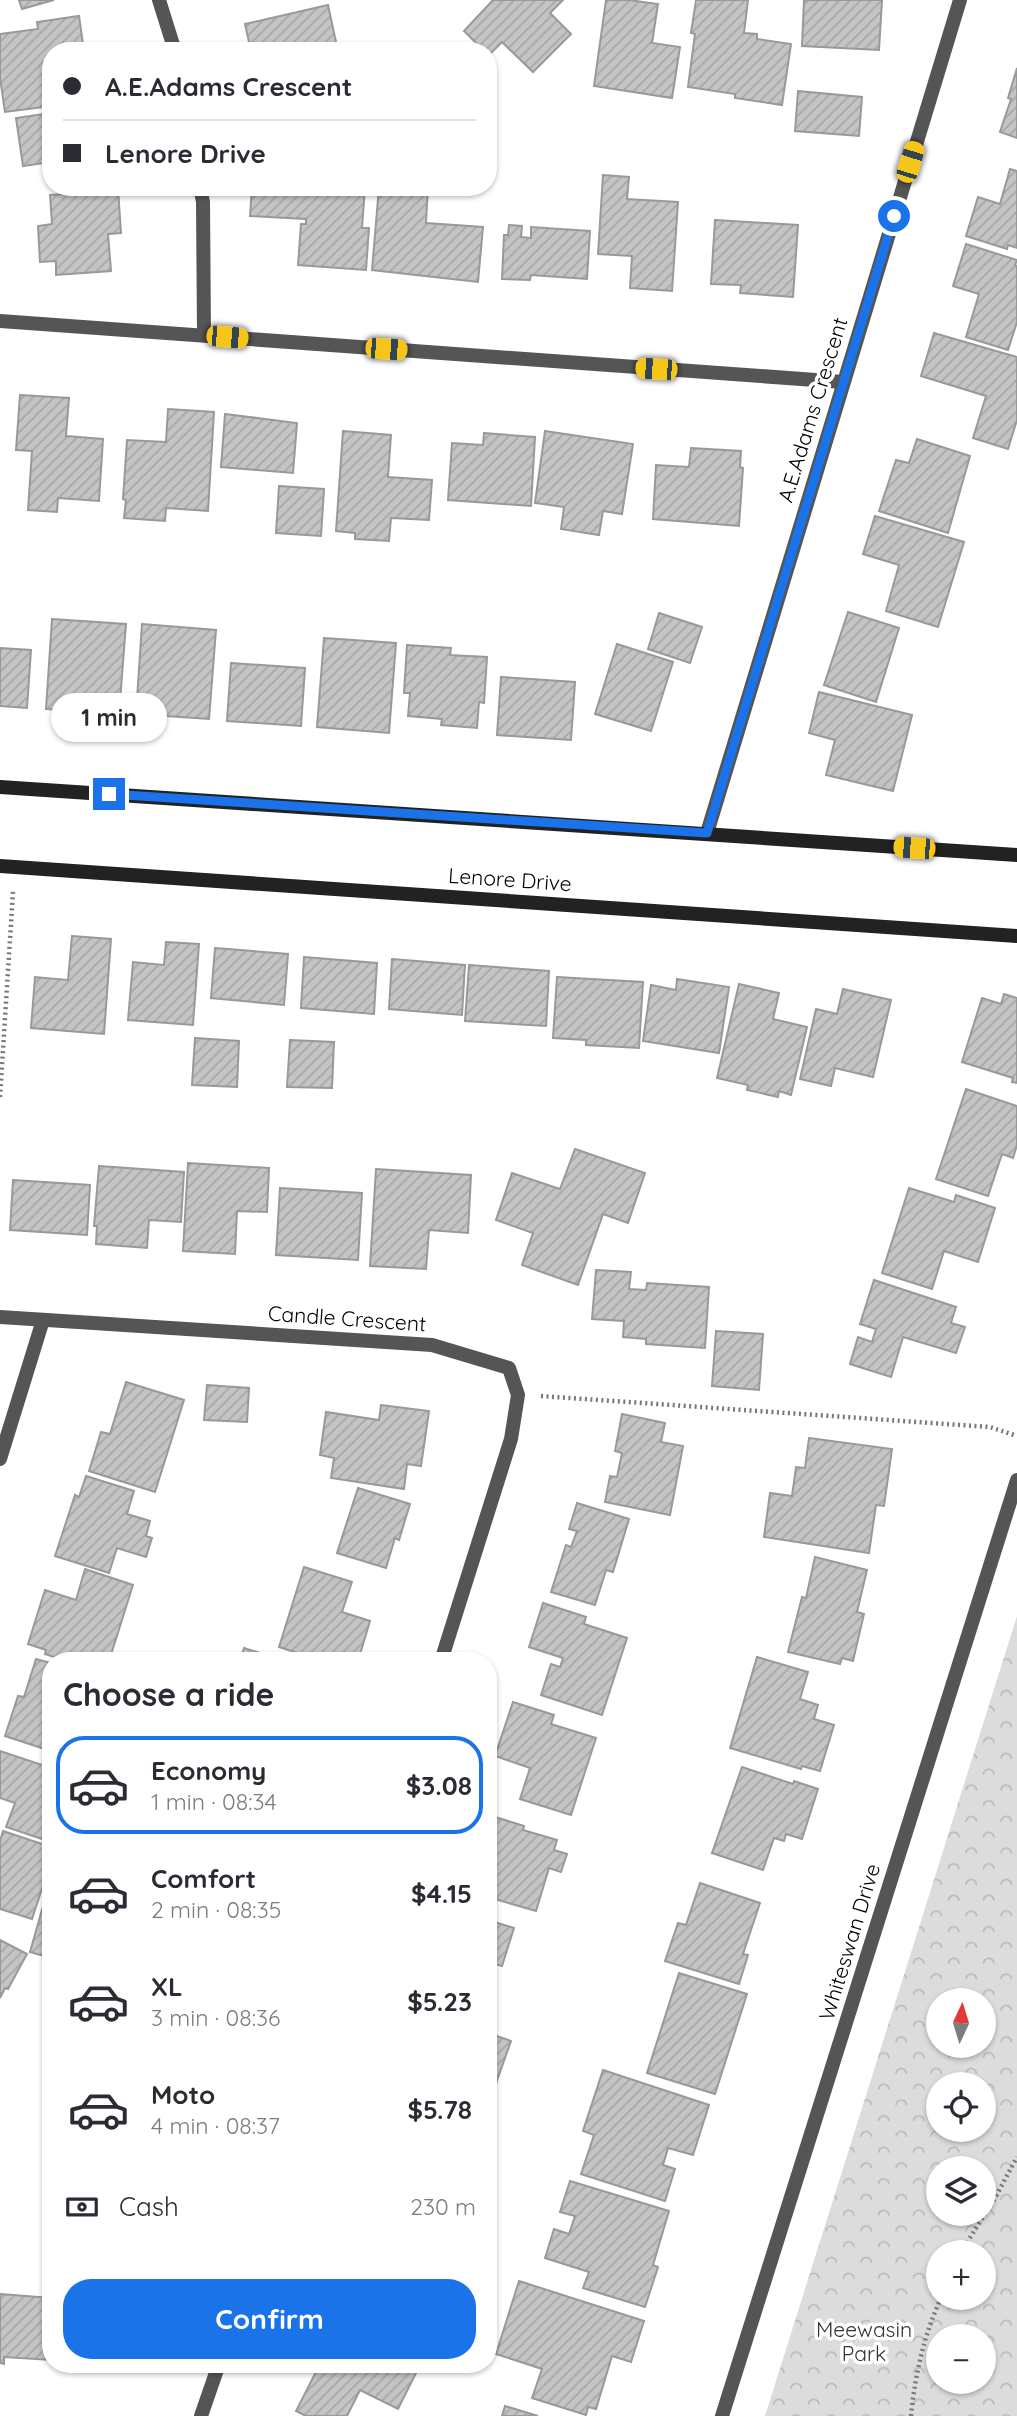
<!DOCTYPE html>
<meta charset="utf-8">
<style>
:root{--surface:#fff;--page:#f7f7f7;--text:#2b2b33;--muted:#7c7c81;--line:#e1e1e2;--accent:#1a73e8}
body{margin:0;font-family:Quicksand,sans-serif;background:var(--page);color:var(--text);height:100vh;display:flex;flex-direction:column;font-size:26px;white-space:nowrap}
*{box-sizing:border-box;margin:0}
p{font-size:23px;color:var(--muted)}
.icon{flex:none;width:38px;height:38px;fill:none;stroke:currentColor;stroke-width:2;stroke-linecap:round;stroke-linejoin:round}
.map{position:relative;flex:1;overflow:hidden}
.panel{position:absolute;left:42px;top:1652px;width:455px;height:721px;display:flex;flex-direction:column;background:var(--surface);border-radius:28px;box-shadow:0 2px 5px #0004}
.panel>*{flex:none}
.guide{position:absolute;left:42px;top:42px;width:455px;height:154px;border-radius:28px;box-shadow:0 2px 5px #0004;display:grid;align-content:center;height:154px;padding:0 21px;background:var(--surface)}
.needle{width:46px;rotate:4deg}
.buttons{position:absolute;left:926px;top:1988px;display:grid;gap:14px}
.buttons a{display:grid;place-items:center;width:70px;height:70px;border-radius:50%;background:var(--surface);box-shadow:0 2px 5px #0004;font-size:35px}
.end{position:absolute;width:32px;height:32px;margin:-16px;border:9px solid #1a73e8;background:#fff;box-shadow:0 0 0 4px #fff}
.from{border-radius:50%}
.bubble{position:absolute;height:49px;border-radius:24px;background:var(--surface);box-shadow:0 2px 5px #0004;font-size:23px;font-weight:800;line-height:49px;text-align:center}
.car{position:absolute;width:21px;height:42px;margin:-21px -10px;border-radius:9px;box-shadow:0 0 5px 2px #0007;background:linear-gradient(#f5c518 24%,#345 0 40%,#f5c518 0 76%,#345 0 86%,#f5c518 0)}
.guide b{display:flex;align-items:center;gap:24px;height:66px;font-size:26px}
.guide b+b{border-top:2px solid var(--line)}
.guide i{width:18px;height:18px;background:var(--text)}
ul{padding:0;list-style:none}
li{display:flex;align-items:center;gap:21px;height:98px;margin:0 14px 10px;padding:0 7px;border:4px solid transparent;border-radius:28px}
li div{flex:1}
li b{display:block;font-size:26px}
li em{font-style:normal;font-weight:800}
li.current{border-color:var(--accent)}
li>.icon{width:63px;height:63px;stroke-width:1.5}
h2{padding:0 21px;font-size:32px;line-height:84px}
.pay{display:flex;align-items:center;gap:18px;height:77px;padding:0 21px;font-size:26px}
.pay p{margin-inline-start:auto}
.action{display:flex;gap:14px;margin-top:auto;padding:14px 21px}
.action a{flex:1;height:80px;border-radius:28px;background:var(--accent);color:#fff;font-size:28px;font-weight:800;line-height:80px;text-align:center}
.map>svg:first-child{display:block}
.forest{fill:url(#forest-crowns);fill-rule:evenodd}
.building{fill:url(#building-hatch);stroke:#999;stroke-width:2}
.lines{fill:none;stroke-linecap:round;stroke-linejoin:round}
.path{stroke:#777;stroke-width:4.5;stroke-dasharray:2 3.5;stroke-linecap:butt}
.minor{stroke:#555;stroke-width:14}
.tertiary{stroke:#555;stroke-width:14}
.secondary{stroke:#222;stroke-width:14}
.route{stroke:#1a73e8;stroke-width:9}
.labels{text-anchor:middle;stroke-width:7;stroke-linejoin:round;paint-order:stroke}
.street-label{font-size:21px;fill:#000;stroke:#fff}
.park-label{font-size:21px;fill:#333;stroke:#fff}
</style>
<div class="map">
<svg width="1017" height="2416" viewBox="0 0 1017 2416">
<defs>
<pattern id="forest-crowns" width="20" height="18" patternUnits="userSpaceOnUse" patternTransform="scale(1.75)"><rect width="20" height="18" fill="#dcdcdc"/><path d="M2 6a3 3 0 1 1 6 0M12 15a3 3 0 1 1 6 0" fill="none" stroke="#bbb"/></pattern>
<pattern id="building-hatch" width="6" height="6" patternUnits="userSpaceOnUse" patternTransform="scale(1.75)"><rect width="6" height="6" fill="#c4c4c4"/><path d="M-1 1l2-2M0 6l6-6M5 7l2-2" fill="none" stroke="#a7a7a7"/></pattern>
</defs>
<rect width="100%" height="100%" fill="#fff"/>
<path class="forest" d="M1017 1616V2416H765ZM938 2000H984V2046H938ZM938 2084H984V2130H938ZM938 2168H984V2214H938ZM938 2252H984V2298H938ZM938 2336H984V2382H938Z"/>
<g class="building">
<path d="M19 0H54L22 9Z"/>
<path d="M493 0H563L550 13 571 34 533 72 502 42 489 55 488 51H484L464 31Z"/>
<path d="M606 0H629L658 4 652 43 680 47 672 98 594 86Z"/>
<path d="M696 0H748L744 33 757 34V39L791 44 782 105 735 98V94L688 87 695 34 691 33Z"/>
<path d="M804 0H882L879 50 802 46Z"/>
<path d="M328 5 338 51H251L245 24Z"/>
<path d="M79 16 84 51H51V106L5 112 0 78V34L38 29 37 22Z"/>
<path d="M1017 68V138L1000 132 1011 99 1008 98Z"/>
<path d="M798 91 862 97 859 136 795 131Z"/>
<path d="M51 113V162L23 166 16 118Z"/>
<path d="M1010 169 1017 171V248L1008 245 1007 249 966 236 978 197 1000 204Z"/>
<path d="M603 175 629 177 627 199 678 202 672 291 630 288 632 256 598 254Z"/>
<path d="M252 187H365L362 228H369L366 270 298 265 301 224H306V219L250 216Z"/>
<path d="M379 187H428L426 223 483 227 478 282 372 270Z"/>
<path d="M118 188 121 233 108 234 111 271 56 275V261L40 262 38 226 52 224 50 195 98 192 97 189Z"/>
<path d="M715 220 798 225 793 297 740 293 741 285 711 284Z"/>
<path d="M509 225 522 226 521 237 531 238V227L590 231 587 279 531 275 530 280 502 279 504 235H508Z"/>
<path d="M966 244 1017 260 1015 265 1017 266V322L1008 350 966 337 979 294 953 286Z"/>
<path d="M934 333 1017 357V420L1008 449 973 438 986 396 921 376Z"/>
<path d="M20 395 69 398 66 436 103 439 99 501 58 498 57 512 28 510 32 451 16 450Z"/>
<path d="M168 409 214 412 208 511 166 508 165 521 124 518 126 500 123 499 127 440 166 442Z"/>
<path d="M225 414 297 423 293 473 221 467Z"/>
<path d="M343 431 391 435 388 477 432 480 429 520 391 518 389 541 355 539V533L336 531Z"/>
<path d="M545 431 633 444 622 514 603 511 599 535 561 529 564 507 535 503Z"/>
<path d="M484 433 535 437 531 506 448 500 452 443 483 445Z"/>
<path d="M917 439 970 456 948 533 879 511 896 460 909 463Z"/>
<path d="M691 448 741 451 740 467 743 468 739 526 653 519 656 465 689 467Z"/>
<path d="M279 486 324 489 321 536 276 533Z"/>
<path d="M875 516 964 542 938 627 886 611 899 565 863 554Z"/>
<path d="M848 612 899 628 876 702 824 685Z"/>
<path d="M659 613 702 627 690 663 648 649Z"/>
<path d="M52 619 126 624 119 714 46 709Z"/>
<path d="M142 624 216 630 209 719 136 714Z"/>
<path d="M324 638 396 643 389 733 317 727Z"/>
<path d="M617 644 673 662 651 731 595 714Z"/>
<path d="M407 645 451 648 450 655 487 657 484 703 479 702 477 728 441 725 442 719 408 716 410 693H404Z"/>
<path d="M0 648 31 650 27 708 0 706Z"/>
<path d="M231 663 305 668 301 726 227 721Z"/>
<path d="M501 677 575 682 571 740 497 735Z"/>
<path d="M819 692 912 715 893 791 826 775 835 740 809 733Z"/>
<path d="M72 936 111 939 104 1034 31 1028 35 977 68 980Z"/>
<path d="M166 942 199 944 193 1025 128 1020 133 962 164 965Z"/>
<path d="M215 948 288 954 284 1005 211 998Z"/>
<path d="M304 957 377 963 374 1014 301 1008Z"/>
<path d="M392 959 465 965 462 1015 389 1009Z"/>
<path d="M469 965 549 971 546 1026 465 1021Z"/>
<path d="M557 977 643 982 639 1048 586 1045V1040L553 1038Z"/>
<path d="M677 979 729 987 719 1053 643 1041 651 985 676 990Z"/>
<path d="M739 984 779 993 773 1019 807 1027 791 1095 779 1091 778 1097 747 1090 748 1085 717 1078Z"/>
<path d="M843 989 891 1000 873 1077 835 1068 831 1086 800 1079 816 1009 837 1014Z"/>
<path d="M1004 994 1017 998V1083L1012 1082 1013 1078 962 1062 982 998 1001 1004Z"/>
<path d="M195 1038 239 1041 237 1087 192 1085Z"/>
<path d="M290 1040 334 1042 332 1088 287 1087Z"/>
<path d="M966 1089 1017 1106V1145L1013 1158 1002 1154 988 1196 936 1179Z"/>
<path d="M575 1149 645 1173 628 1223 603 1214 578 1285 522 1265 533 1233 496 1220 512 1173 560 1189Z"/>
<path d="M188 1163 269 1168 267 1212 237 1211 235 1254 183 1251Z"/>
<path d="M99 1166 184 1172 181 1222 149 1220 147 1248 96 1244 97 1226H94Z"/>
<path d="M376 1169 471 1175 468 1233 429 1230 426 1269 370 1266Z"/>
<path d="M13 1180 90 1185 87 1235 10 1230Z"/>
<path d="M280 1188 362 1193 358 1260 276 1255Z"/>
<path d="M909 1188 954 1202 956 1195 995 1208 978 1262 944 1251 932 1289 882 1273Z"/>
<path d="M596 1270 631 1272 629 1289 646 1290 647 1283 709 1287 705 1348 646 1344V1339L623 1337 624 1321 592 1319Z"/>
<path d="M874 1280 956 1307 951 1323 965 1327 956 1353 903 1337 891 1377 850 1364 858 1337 872 1342 876 1329 860 1324Z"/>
<path d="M716 1331 763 1334 759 1390 712 1386Z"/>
<path d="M126 1382 184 1400 155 1492 89 1471 101 1432 110 1434Z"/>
<path d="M207 1385 249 1388 247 1422 204 1420Z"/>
<path d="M381 1405 429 1411 421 1466 407 1464 404 1489 331 1478 334 1458 320 1455 326 1412 379 1420Z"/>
<path d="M622 1414 665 1423 661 1442 683 1446 670 1515 605 1502 610 1476 617 1477 622 1453 615 1451Z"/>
<path d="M809 1438 892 1449 884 1506 876 1505 869 1553 764 1537 770 1493 792 1496 796 1467 805 1468Z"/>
<path d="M86 1476 134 1491 127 1514 150 1521 146 1536 152 1538 146 1557 117 1548 109 1573 55 1556 75 1495 79 1497Z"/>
<path d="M358 1488 410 1504 399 1540 395 1538 386 1568 337 1553Z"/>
<path d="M577 1503 629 1519 613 1572 606 1570 595 1605 551 1592 566 1545 571 1547 577 1531 569 1529Z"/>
<path d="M815 1557 867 1570 857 1612 864 1614 853 1661 842 1658 840 1664 788 1652 802 1597 806 1598Z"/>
<path d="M304 1567 352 1582 342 1612 370 1621 358 1661H323L279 1647Z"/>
<path d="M85 1569 133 1585 109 1661H67L45 1654 46 1650 28 1644 45 1590 76 1600Z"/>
<path d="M543 1603 586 1617 584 1624 627 1638 602 1715 541 1695 551 1664 560 1667 563 1658 529 1647Z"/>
<path d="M244 1648 286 1661H240Z"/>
<path d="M757 1657 808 1672 800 1699 818 1705 814 1719 834 1725 820 1771 802 1766 801 1769 730 1748Z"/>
<path d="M36 1659 51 1663V1751L5 1736 18 1696 24 1697Z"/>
<path d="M513 1702 554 1715 551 1724 596 1738 571 1815 520 1799 530 1768 495 1756Z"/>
<path d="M0 1751 51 1768V1842L6 1827 15 1803 0 1798Z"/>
<path d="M742 1767 793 1784 794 1781 818 1789 802 1839 786 1834 784 1841 774 1838 763 1870 712 1853Z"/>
<path d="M489 1815 524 1826 523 1830 557 1840 554 1850 567 1854 561 1872 549 1868 536 1911 488 1897Z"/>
<path d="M3 1831 51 1847V1861L32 1919 0 1909V1841Z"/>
<path d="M700 1883 760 1903 743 1954 748 1955 739 1984 665 1961 678 1923 686 1925Z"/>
<path d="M43 1906 51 1909V1958L30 1952Z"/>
<path d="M488 1920 514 1928 502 1966 488 1962Z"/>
<path d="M0 1940 27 1954 8 1989 5 1988 0 1998Z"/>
<path d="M679 1973 747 1994 715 2094 647 2073Z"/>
<path d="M488 2033 511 2041 494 2089 488 2087Z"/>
<path d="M603 2070 709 2105 693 2155 668 2148 663 2165 675 2169 665 2201 581 2174 594 2135 583 2131Z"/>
<path d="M570 2181 669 2211 653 2265 658 2267 645 2307 583 2288 589 2272 545 2258 554 2229 569 2234 575 2216 560 2212Z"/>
<path d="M519 2281 644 2321 631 2362 612 2356 596 2409 588 2407 586 2415 532 2398 542 2369 496 2354Z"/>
<path d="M0 2294 51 2298V2360L4 2357V2364L0 2363Z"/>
<path d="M81 2364H144V2370Z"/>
<path d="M320 2364H418L420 2365 398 2409 360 2390 347 2416H306L296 2411Z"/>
<path d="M505 2406 538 2416H502Z"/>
</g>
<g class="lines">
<g class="path">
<path d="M0 1097 13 892"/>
<path d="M541 1396 990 1427 1017 1436"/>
<path d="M961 2252 995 2198 1017 2157"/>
<path d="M911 2416C915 2375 924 2335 941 2298"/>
</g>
<g class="minor">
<path d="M159 0 175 51"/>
<path d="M200 187 203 202 204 335"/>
<path d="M0 321 843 382"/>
<path d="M707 833 960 0"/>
<path d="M0 1317 432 1345 509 1368 518 1395 511 1439 441 1661"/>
<path d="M0 1459 43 1320"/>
<path d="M201 2416 219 2364"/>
</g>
<path class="tertiary" d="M722 2416 1017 1480"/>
<g class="secondary">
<path d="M0 787 1017 855"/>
<path d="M0 866 1017 936"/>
</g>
</g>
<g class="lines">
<path class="route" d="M109 794 707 833 894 216"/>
</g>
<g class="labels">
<g class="street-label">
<text transform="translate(813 410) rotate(-73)" y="7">A.E.Adams Crescent</text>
<text transform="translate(510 880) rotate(4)" y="7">Lenore Drive</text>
<text transform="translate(347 1319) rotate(4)" y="7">Candle Crescent</text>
<text transform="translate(850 1942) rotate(-73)" y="7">Whiteswan Drive</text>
</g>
<g class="park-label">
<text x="864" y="2337">Meewasin<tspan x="864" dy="24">Park</tspan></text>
</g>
</g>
</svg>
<div class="buttons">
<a><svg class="needle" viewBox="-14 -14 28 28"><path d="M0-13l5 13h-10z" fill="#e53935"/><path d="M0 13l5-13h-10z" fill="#7c7c81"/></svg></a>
<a><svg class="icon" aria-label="locate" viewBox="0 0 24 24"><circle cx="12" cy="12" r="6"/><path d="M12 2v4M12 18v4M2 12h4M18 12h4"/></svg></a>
<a><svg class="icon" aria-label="layers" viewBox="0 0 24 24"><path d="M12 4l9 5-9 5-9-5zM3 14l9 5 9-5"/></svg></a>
<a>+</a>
<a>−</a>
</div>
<i class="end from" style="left:894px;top:216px"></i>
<i class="end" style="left:109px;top:794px"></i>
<div class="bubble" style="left:51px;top:693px;width:116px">1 min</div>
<i class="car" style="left:910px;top:162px;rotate:17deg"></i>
<i class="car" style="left:227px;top:337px;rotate:95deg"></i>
<i class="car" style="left:386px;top:349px;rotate:94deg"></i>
<i class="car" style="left:656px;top:369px;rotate:274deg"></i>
<i class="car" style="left:914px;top:848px;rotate:274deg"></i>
<div class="guide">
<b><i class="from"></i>A.E.Adams Crescent</b>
<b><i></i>Lenore Drive</b>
</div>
<section class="panel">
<h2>Choose a ride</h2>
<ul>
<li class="current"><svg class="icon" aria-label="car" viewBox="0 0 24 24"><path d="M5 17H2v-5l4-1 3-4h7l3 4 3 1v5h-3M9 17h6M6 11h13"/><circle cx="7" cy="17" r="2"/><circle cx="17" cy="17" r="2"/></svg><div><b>Economy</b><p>1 min · 08:34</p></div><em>$3.08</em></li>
<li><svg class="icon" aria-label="car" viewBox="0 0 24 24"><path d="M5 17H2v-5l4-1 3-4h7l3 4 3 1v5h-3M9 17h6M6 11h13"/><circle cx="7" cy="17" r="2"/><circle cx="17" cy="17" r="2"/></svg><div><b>Comfort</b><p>2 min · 08:35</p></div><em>$4.15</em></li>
<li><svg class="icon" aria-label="car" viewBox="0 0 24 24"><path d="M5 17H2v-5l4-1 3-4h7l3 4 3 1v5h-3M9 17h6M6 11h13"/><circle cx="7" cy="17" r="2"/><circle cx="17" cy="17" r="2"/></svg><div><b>XL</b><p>3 min · 08:36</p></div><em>$5.23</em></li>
<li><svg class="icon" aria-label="car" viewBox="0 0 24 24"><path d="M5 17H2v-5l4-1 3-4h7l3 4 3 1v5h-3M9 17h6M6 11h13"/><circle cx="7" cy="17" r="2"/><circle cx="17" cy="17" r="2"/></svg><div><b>Moto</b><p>4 min · 08:37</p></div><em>$5.78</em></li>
</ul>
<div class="pay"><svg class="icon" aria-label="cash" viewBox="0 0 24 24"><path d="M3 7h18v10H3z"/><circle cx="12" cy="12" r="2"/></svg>Cash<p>230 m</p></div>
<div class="action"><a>Confirm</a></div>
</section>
</div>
